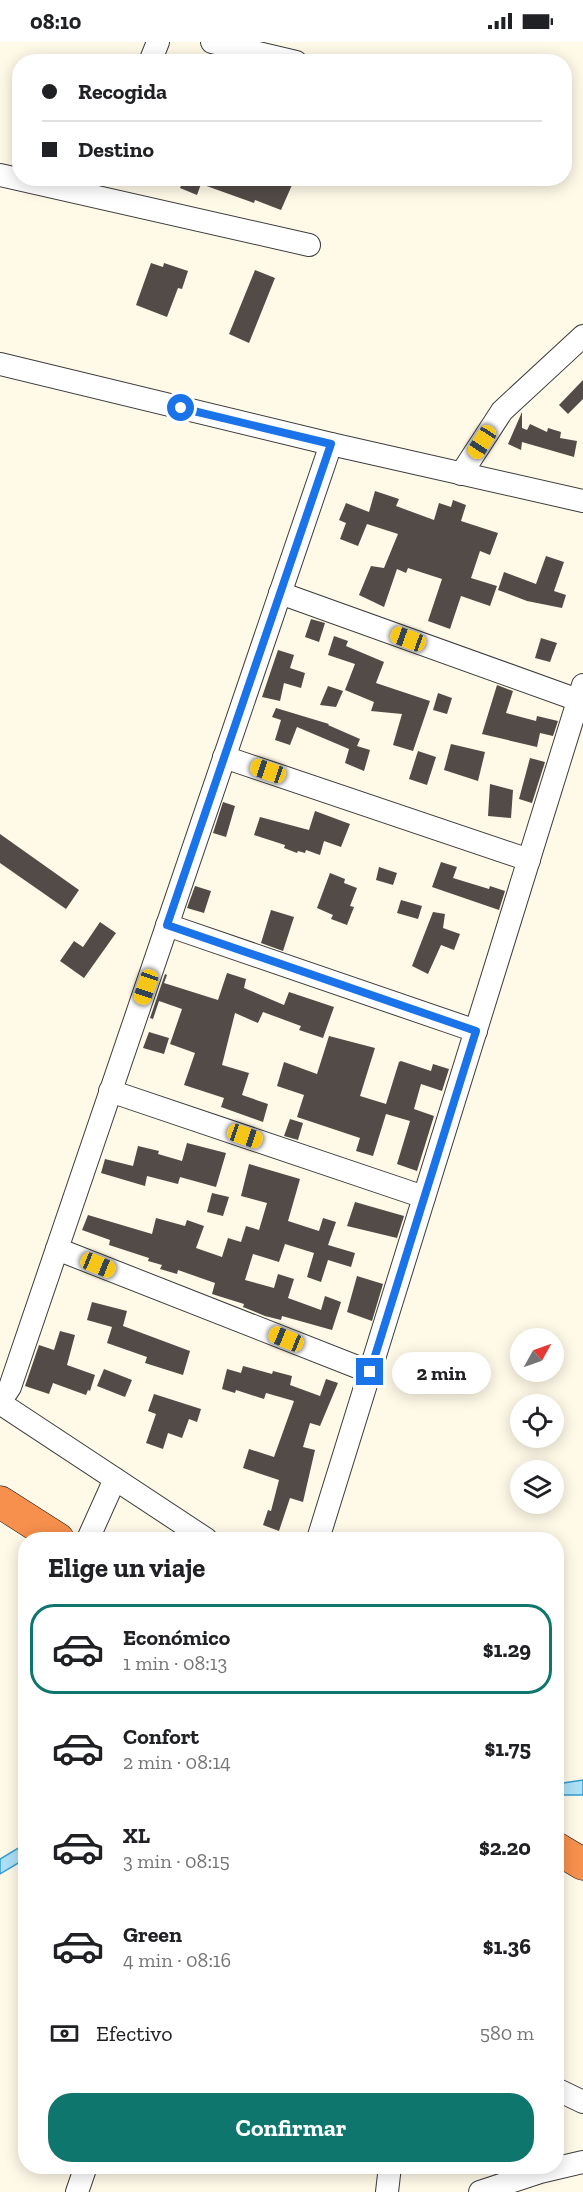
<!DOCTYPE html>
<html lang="es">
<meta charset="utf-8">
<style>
:root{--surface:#fff;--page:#f2f2f2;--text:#202124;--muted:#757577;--line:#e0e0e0;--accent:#0f766e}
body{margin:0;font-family:"Zilla Slab",serif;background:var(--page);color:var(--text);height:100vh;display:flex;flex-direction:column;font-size:22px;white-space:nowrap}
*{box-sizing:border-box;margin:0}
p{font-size:20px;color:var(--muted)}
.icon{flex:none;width:33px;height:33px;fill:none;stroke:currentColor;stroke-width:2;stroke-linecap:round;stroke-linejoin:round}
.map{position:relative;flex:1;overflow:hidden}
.panel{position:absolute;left:18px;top:1490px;width:546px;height:642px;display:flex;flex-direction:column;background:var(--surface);border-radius:24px;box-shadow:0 3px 15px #0003}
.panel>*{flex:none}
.banner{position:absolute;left:12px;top:12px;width:560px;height:132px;border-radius:24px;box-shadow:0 3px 15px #0003;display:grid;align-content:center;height:132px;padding:0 30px;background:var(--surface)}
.needle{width:39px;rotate:50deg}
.buttons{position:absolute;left:510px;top:1286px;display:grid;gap:12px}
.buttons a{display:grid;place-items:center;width:54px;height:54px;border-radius:50%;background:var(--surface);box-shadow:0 3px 15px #0003;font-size:30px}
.end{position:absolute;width:27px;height:27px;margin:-14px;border:8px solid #1a73e8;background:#fff;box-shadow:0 0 0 3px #fff}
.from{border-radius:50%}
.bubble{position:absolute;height:42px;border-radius:21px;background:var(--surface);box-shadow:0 3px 15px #0003;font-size:20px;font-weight:700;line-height:42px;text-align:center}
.car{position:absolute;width:18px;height:36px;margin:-18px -9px;border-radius:8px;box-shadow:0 0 4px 2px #0007;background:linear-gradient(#f5c518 24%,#345 0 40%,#f5c518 0 76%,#345 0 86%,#f5c518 0)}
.banner b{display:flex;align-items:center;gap:21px;height:57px;font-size:22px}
.banner b+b{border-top:2px solid var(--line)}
.banner i{width:15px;height:15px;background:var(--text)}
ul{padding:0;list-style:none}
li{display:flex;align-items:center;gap:18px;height:90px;margin:0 12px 9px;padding:0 18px;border:3px solid transparent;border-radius:24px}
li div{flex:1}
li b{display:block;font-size:22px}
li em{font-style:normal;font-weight:700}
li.current{border-color:var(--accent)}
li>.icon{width:54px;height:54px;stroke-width:1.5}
h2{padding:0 30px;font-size:27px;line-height:72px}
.pay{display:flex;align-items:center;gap:15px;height:66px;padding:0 30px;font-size:22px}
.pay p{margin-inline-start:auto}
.button{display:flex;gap:12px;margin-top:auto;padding:12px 30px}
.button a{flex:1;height:69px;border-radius:24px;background:var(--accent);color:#fff;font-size:24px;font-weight:700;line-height:69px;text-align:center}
.status{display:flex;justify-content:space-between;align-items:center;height:42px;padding:0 30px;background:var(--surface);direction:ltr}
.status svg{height:16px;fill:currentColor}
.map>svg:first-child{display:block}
.water{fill:#ace0f7;stroke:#329bcf;stroke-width:1.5}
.building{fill:#534b47}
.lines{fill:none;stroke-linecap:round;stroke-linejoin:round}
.minor-casing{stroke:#3d3d3d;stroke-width:24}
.highway-casing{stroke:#1b1b1b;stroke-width:33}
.minor{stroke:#fff;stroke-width:22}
.highway{stroke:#f7904d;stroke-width:32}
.route{stroke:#1a73e8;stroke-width:8}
</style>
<div class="status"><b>08:10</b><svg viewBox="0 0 49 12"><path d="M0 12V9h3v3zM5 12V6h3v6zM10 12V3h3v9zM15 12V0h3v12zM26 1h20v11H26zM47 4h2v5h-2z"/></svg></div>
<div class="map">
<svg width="583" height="2150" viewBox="0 0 583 2150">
<rect width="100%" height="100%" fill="#fff9e8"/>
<g class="water">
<path d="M583 1738V1753H557V1742Z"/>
<path d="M25 1802V1817L0 1832V1817Z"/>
</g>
<g class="building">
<path d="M184 136H276L292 143 281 168 255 158 254 161 201 142 197 153 180 146Z"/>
<path d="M151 221 163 225 164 221 188 229 182 247 178 246 167 275 136 263Z"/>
<path d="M255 228 275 236 249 301 229 292Z"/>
<path d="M583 338V357L568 372 559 363Z"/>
<path d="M522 370V386L527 388 530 382 547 390 548 386 561 390 560 396 577 399 574 415 522 400 521 408 508 402Z"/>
<path d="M375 449 399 457 396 464 434 478 439 461 451 465 453 458 466 463 461 479 498 491 490 513 480 509 471 536 497 544 490 564 461 554 450 587 428 579 442 537 408 526 406 531 397 527 384 565 359 553 371 524 384 526 398 492 367 482 358 504 340 497 346 481 339 478 346 461 369 470Z"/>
<path d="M546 514 564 520 554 549 566 553 562 566 527 559 498 548 504 530 536 542Z"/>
<path d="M311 577 325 581 319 600 305 595Z"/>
<path d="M334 594 348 599 346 604 384 620 376 641 430 659 413 709 393 703 402 672 371 669 374 660 345 648 355 622 328 613Z"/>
<path d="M541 596 557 601 550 620 535 616Z"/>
<path d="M278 608 294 613 290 626 305 631 301 646 284 641 280 659 262 655Z"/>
<path d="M497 643 513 649 506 671 536 679 537 674 558 679 553 694 540 691 537 705 482 692Z"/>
<path d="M328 644 343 649 336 665 320 663Z"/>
<path d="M438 651 452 656 447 672 433 668Z"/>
<path d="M276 666 329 682 328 683 360 697 357 704 370 708 364 729 345 721 349 707 297 685 290 703 275 698 281 678 272 675Z"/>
<path d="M451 702 485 710 478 739 444 728Z"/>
<path d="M418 709 436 715 427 743 409 737Z"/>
<path d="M530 716 545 720 532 761 519 757Z"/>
<path d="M490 742 513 748 511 776 488 774Z"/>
<path d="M223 760 235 764 226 795 213 791Z"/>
<path d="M315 769 350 782 341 805 324 799 320 813 306 808 305 811 298 809 297 811 284 806 285 803 254 793 260 775 309 788Z"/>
<path d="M0 792 79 848 66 867 0 821Z"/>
<path d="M441 820 457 825 453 836 489 847 490 844 505 849 499 868 432 845Z"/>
<path d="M379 825 397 831 393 843 376 838Z"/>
<path d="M330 831 345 837 344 841 357 846 350 864 354 865 347 883 331 877 333 873 317 866Z"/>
<path d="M195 844 211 849 204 871 187 866Z"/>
<path d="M401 858 422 864 418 877 397 871Z"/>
<path d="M271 868 294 875 283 909 261 901Z"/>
<path d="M433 870 445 872 443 886 460 892 454 908 441 903 428 932 412 924Z"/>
<path d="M100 880 116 891 84 936 60 919 74 899 83 905Z"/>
<path d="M227 931 246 937 244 946 284 963 289 950 334 965 323 996 299 988 301 984 263 970 258 981 235 971 222 1023 249 1031 242 1053 268 1062 263 1080 221 1065 224 1056 184 1043 195 1011 170 1002 182 967 159 959 153 977 150 976 165 932 167 933 164 941 218 958Z"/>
<path d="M149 990 169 996 164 1012 143 1006Z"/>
<path d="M329 994 375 1006 360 1054 386 1062 399 1020 401 1019 431 1029 433 1022 449 1027 442 1049 421 1042 414 1067 434 1074 417 1129 397 1122 410 1079 386 1072 373 1114 356 1109 360 1096 297 1075 304 1053 277 1044 284 1020 317 1032Z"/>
<path d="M290 1077 303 1081 298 1098 284 1094Z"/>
<path d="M187 1101 226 1111 216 1145 180 1135 178 1142 147 1134 145 1144 101 1131 105 1117 133 1124 138 1104 159 1109 158 1112 182 1119Z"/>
<path d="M249 1122 300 1137 288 1179 319 1189 323 1176 336 1180 328 1203 355 1211 351 1225 328 1218 321 1240 307 1235 314 1211 285 1202 279 1220 253 1212 245 1238 274 1246 278 1232 294 1237 288 1256 321 1268 325 1254 341 1260 332 1288 282 1274 281 1278 265 1274 243 1265 244 1262 212 1252 215 1241 178 1228 177 1232 160 1227 162 1223 148 1219 149 1216 109 1203 110 1198 82 1188 88 1173 152 1192 156 1176 185 1184 187 1178 204 1184 196 1206 222 1215 228 1196 241 1200 246 1184 259 1188 267 1161 241 1154Z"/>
<path d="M212 1151 229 1155 223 1174 207 1170Z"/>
<path d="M355 1160 404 1174 397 1196 347 1184Z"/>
<path d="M357 1234 383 1242 372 1279 347 1270Z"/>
<path d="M92 1260 127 1269 123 1284 190 1309 183 1333 145 1321 147 1315 107 1301 112 1285 87 1278Z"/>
<path d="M60 1289 75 1293 67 1323 95 1333 90 1349 88 1348 86 1353 53 1341 49 1352 25 1344 39 1303 54 1308Z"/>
<path d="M243 1324 272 1332 273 1329 292 1334 290 1343 320 1354 326 1337 338 1341 320 1384 310 1381 303 1405 315 1408 303 1460 290 1456 279 1489 263 1483 268 1468 271 1469 279 1438 243 1426 249 1407 274 1415 294 1359 266 1351 264 1357 236 1348 235 1351 222 1347 227 1327 241 1331Z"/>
<path d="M104 1327 132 1338 125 1355 97 1344Z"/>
<path d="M154 1352 201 1367 197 1380 189 1377 182 1396 168 1391 163 1407 146 1401 156 1372 148 1369Z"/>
</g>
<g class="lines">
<g class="minor-casing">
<g id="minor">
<path d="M212 0 296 20"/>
<path d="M150 20 158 0"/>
<path d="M0 133 309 203"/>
<path d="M0 322 331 402 583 459"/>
<path d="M461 432 502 369 583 294"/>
<path d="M280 551 578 658"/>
<path d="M224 715 529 818"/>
<path d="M167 883 476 989"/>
<path d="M110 1049 424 1155"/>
<path d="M57 1207 370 1330"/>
<path d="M0 1360 10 1345 331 402"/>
<path d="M0 1361 206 1497"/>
<path d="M88 1497 115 1437"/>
<path d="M318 1497 583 643"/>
<path d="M556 2047 583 2060"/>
<path d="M77 2150 86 2124"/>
<path d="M387 2150 390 2124"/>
<path d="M480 2150 540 2130 583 2120"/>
</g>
</g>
<g class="highway-casing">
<g id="highway">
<path d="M0 1460 58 1497"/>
<path d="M556 1806 583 1822"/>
</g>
</g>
<use href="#minor" class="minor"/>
<use href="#highway" class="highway"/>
</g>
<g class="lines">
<path class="route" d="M181 366 331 402 167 883 476 989 370 1330"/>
</g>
</svg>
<div class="buttons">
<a><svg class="needle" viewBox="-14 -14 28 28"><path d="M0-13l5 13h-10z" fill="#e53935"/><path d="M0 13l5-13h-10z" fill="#757577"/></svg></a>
<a><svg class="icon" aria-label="locate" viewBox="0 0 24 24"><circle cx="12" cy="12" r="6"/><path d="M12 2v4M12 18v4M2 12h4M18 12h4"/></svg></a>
<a><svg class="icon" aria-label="layers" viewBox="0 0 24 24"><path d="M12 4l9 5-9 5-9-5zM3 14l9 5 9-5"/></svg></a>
</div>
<i class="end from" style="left:181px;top:366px"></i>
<i class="end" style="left:370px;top:1330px"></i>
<div class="bubble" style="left:392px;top:1310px;width:99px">2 min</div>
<i class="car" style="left:482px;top:400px;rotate:213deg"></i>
<i class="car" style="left:408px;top:597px;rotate:290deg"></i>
<i class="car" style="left:268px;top:729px;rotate:289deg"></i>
<i class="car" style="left:146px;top:945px;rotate:199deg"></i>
<i class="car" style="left:245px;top:1094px;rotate:109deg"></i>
<i class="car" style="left:98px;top:1223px;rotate:112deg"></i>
<i class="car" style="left:286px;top:1297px;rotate:292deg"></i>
<div class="banner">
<b><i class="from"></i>Recogida</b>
<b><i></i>Destino</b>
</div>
<section class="panel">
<h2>Elige un viaje</h2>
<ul>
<li class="current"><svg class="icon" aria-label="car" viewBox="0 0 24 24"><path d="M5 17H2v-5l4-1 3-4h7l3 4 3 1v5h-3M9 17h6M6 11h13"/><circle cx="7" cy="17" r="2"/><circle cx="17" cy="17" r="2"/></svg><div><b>Económico</b><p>1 min · 08:13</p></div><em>$1.29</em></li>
<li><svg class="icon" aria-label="car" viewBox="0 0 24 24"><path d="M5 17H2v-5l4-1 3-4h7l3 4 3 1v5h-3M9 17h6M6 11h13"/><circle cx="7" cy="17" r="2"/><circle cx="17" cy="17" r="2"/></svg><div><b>Confort</b><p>2 min · 08:14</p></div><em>$1.75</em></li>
<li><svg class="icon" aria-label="car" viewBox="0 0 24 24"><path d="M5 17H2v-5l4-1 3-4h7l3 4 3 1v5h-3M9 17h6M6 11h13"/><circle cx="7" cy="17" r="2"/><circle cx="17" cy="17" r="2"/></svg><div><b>XL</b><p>3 min · 08:15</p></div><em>$2.20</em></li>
<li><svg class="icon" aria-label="car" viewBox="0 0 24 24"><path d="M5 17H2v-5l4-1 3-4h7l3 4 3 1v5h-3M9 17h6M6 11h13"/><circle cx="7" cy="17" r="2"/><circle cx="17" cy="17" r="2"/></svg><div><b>Green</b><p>4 min · 08:16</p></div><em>$1.36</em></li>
</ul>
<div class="pay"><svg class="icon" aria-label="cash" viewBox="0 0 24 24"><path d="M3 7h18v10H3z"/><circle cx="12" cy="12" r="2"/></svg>Efectivo<p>580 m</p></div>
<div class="button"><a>Confirmar</a></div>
</section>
</div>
